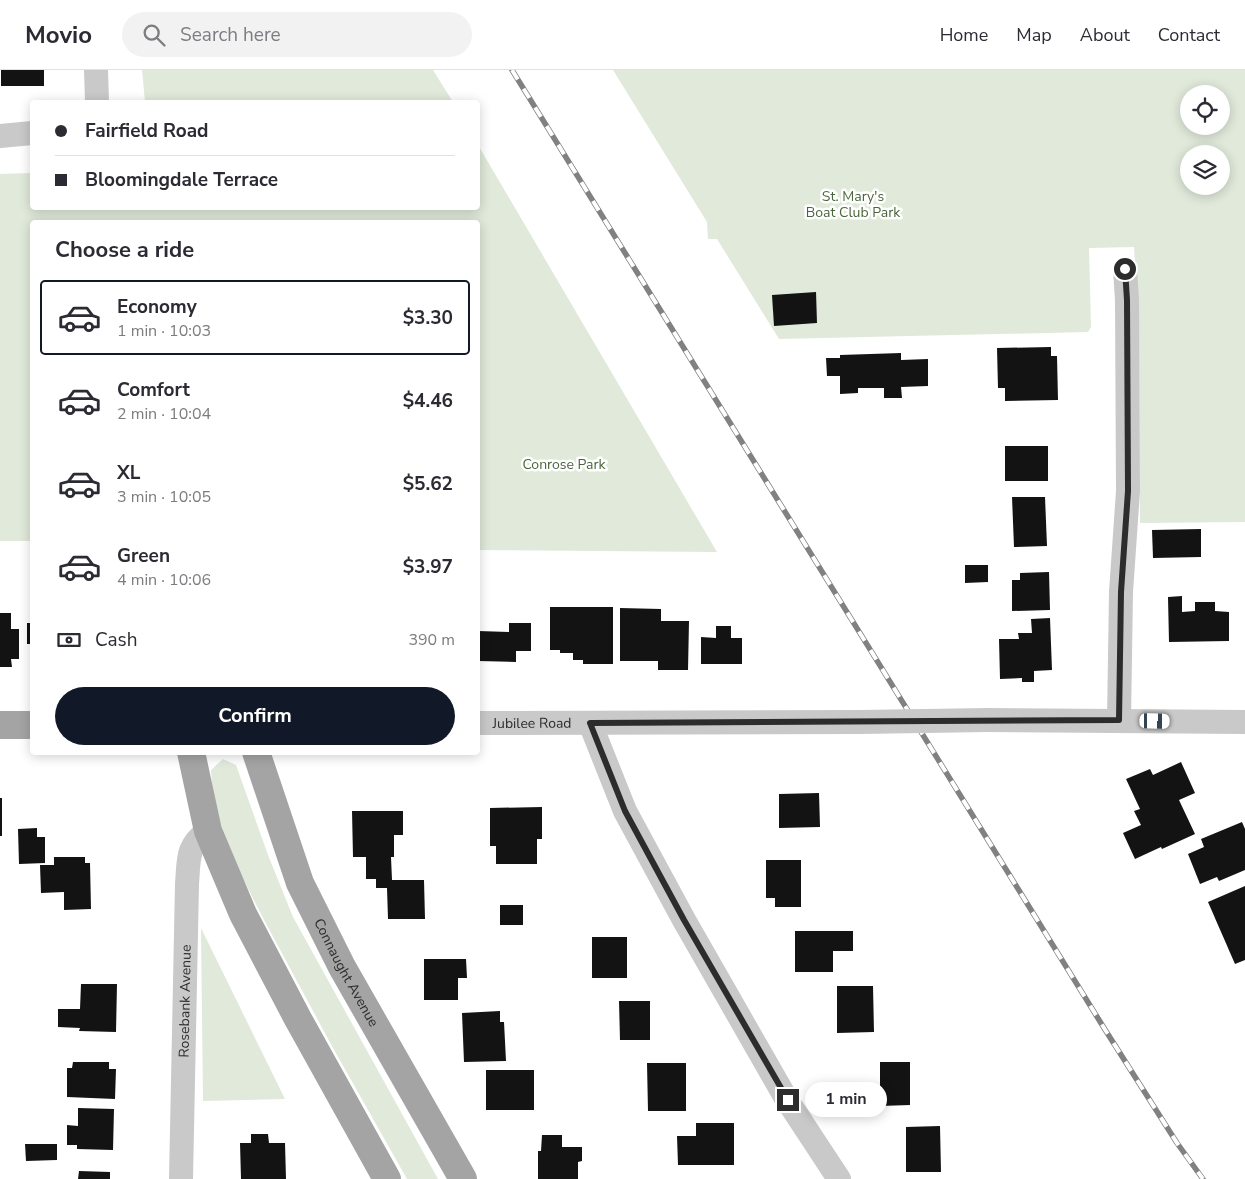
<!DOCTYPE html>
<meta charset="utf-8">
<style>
:root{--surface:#fff;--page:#f2f2f3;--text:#2b2b33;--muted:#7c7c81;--line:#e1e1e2;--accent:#111827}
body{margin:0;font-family:"Nunito Sans",sans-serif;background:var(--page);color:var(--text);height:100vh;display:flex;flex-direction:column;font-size:19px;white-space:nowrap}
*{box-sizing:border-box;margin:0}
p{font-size:16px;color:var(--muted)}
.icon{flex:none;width:28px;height:28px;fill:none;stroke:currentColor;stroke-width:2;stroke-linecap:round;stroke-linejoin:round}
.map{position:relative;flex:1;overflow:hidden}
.drawer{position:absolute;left:30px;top:150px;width:450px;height:535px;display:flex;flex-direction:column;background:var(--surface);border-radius:5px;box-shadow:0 2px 12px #0003}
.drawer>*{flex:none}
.guide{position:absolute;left:30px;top:30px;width:450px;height:110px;border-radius:5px;box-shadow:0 2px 12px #0003;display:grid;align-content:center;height:110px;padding:0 25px;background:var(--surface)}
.controls{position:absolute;left:1180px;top:15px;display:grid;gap:10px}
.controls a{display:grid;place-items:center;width:50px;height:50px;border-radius:50%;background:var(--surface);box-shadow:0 2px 12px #0003;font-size:25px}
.end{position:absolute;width:22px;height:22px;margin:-11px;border:6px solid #2c2c2c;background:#fff;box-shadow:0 0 0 2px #fff}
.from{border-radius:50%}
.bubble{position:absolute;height:35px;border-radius:18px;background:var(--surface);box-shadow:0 2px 12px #0003;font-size:16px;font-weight:700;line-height:35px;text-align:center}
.car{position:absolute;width:15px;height:30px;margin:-15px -8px;border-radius:6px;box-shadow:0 0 4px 1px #0007;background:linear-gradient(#fff 24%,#345 0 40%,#fff 0 76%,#345 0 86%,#fff 0)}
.guide b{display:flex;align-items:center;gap:18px;height:48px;font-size:19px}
.guide b+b{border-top:1px solid var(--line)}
.guide i{width:12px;height:12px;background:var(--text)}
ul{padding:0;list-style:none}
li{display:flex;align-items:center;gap:15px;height:75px;margin:0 10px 8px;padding:0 15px;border:2px solid transparent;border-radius:5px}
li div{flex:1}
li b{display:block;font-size:19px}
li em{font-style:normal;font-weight:700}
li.current{border-color:var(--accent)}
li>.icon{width:45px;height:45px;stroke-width:1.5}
h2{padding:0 25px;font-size:22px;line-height:60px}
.pay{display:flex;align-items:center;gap:12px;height:55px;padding:0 25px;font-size:19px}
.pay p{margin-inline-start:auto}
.button{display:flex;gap:10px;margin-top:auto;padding:10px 25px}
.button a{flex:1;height:58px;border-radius:30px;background:var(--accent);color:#fff;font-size:20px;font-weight:700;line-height:58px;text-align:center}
header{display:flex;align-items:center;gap:30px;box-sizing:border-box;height:70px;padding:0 25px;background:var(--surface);border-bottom:1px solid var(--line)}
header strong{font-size:24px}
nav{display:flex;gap:28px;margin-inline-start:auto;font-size:18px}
.search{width:350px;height:45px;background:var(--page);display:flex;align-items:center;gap:12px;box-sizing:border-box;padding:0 18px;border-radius:28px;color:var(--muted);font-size:19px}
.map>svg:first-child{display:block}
.green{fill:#e0e9da;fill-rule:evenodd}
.building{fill:#131313}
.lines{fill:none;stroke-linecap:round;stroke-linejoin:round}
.minor{stroke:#c9c9c9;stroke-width:24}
.major{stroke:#a4a4a4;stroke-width:28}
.rail-casing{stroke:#818181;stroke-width:5.5}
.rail{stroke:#fff;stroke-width:4;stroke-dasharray:11;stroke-linecap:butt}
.minor-bridge{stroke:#c9c9c9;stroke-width:24}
.route{stroke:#2c2c2c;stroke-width:6}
.labels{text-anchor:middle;stroke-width:5;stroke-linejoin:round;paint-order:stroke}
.park-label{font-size:14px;fill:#4a653c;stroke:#fff}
.street-label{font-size:14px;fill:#2c2c2c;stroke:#fff}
</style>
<header>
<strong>Movio</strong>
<div class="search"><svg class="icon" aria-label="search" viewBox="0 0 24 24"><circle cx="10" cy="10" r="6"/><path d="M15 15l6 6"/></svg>Search here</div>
<nav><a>Home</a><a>Map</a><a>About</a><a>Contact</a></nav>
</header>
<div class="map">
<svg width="1245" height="1109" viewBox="0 0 1245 1109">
<rect width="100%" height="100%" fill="#fff"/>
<g class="green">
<path d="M142 0H433L453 32H145Z"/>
<path d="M613 0H1245V452L1140 453 1139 255 1134 177 1089 178 1091 257 1088 262 779 269 717 169H708L707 152ZM1189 24H1221V56H1189ZM1189 84H1221V116H1189Z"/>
<path d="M478 75 717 482 478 480V152H32V471H0V104L32 103V138H478Z"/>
<path d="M223 689 236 695 268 785 293 847 438 1109H407L333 978 263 848 228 779 213 729 211 700Z"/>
<path d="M201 858 285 1029 203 1031Z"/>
</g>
<g class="building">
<rect x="1" y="0" width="43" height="16"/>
<path d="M816 222 817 253 774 256 772 225Z"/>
<path d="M1051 277V286H1057L1058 330 1005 331V318H998L997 278Z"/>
<path d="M901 283V290L928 289V316L901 317 902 328H884V318H858V323L840 324V306H827L826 288H840V285Z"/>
<rect x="1005" y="376" width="43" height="35"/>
<path d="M1012 427H1045L1047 476 1014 477Z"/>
<path d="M1201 459V487L1153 488 1152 460Z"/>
<path d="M965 495H988V512L965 513Z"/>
<path d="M1049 502 1050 540 1012 541V510H1020V503Z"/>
<path d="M1182 526V542L1195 541V532H1215V541L1229 542V571L1169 572 1168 527Z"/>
<path d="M550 537H613V594H583V590H573V583H560V580H550Z"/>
<path d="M620 538 661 539V551H689L688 600H658V591H620Z"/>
<path d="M0 543H11V559H19V589H11L12 597H0Z"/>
<path d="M1050 548 1052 600 1034 601V612H1022V608L1000 609 999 569H1019L1018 563H1032L1031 549Z"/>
<path d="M27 553H32V585H31V574H27Z"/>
<path d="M509 553H531V581H516V592L478 591V561L509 562Z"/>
<path d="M716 556H731V568H742V594H701V567L716 568Z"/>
<path d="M1181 692 1195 723 1179 730 1195 764 1162 779 1161 777 1135 789 1123 763 1141 755 1134 741 1140 739 1126 709 1150 699 1153 705Z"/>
<path d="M819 723 820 757 779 758V724Z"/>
<rect x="0" y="728" width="2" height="38"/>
<path d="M542 737V769H537V794H496V776H490V738Z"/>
<path d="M352 741H403V765H394V787H391L392 810H424L425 849H388L387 818H376V809H366V787H353Z"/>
<path d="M1242 752 1245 759V800L1219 811 1217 807 1200 814 1188 784 1204 777 1201 769Z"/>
<path d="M37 758V767H45V793L19 794 18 759Z"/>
<path d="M54 787H85V793H90L91 839 64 840V822L41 823 40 795H54Z"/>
<path d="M766 790H801V837H775V828H766Z"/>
<path d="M1245 816V890L1235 894 1208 832Z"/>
<rect x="500" y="835" width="23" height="20"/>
<path d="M795 861H853V881H833V902H795Z"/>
<rect x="592" y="867" width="35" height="41"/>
<path d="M424 889H466L467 908H458V930H424Z"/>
<path d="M81 914H117L116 962 79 961 80 958 58 957V939H80Z"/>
<path d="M837 916H873L874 962 837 963Z"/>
<path d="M619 931H650V970H620Z"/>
<path d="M500 941V952H504L506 991 464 992 462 943Z"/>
<path d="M73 992H109V999H116L115 1029 67 1027V998H72Z"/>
<path d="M880 992H910V1035L880 1036Z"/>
<path d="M647 993H686V1041H648Z"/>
<rect x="486" y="1000" width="48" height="40"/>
<path d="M78 1038 114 1039 113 1080 77 1079V1075H67V1055L78 1056Z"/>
<path d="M696 1053H734V1095H678L677 1066H696Z"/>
<path d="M940 1056 941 1102H906V1057Z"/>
<path d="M251 1064H268L269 1073H285L286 1109H241L240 1073H251Z"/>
<path d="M542 1065H562V1077H582V1091L578 1092V1109H538V1081H541Z"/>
<path d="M25 1074H57V1090L26 1091Z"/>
<path d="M79 1101 110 1102V1109H78Z"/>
</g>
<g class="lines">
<g class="minor">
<path d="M96 0 97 32"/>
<path d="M0 66 32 63"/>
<path d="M988 650 1245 652"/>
<path d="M1119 650 1121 522 1128 421 1127 230 1125 199"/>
<path id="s1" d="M478 653 860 652"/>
<path d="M590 653 625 741 684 850 787 1030 839 1109"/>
<path id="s2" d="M181 1109 187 814C189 790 186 776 208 761"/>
</g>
<g class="major">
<path d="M0 655H32"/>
<path d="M191 682 208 761 243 844 298 949 387 1109"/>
<path id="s3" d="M256 682 300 813 342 897 463 1109"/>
</g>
<g class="rail-casing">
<path id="rail" d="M512 0 1104 958 1177 1073 1203 1109"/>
</g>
<use href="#rail" class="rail"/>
<path class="minor-bridge" d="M860 652 988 650"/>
</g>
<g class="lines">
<path class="route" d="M788 1030 684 850 625 741 590 653 1119 650 1121 522 1128 421 1127 230 1125 199"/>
</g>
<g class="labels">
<g class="park-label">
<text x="853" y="131">St. Mary's<tspan x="853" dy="16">Boat Club Park</tspan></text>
<text x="564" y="399">Conrose Park</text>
</g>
<g class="street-label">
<text dy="5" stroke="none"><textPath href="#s1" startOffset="54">Jubilee Road</textPath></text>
<text dy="5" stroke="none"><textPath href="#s3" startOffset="239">Connaught Avenue</textPath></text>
<text dy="5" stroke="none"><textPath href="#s2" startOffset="178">Rosebank Avenue</textPath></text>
</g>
</g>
</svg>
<div class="controls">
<a><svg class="icon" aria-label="locate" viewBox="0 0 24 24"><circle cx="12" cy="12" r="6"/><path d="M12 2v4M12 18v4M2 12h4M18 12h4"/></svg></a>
<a><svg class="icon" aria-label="layers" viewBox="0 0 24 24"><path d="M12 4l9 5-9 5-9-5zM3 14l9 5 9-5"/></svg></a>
</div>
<i class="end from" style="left:1125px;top:199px"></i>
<i class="end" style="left:788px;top:1030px"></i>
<div class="bubble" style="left:805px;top:1012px;width:82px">1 min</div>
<i class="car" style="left:1155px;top:651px;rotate:91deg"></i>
<div class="guide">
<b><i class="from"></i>Fairfield Road</b>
<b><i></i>Bloomingdale Terrace</b>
</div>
<section class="drawer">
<h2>Choose a ride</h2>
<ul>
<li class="current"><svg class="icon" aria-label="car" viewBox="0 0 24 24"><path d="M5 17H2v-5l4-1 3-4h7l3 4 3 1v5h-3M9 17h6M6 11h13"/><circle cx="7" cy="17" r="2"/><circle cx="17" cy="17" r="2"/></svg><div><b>Economy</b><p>1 min · 10:03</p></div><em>$3.30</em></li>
<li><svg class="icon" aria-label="car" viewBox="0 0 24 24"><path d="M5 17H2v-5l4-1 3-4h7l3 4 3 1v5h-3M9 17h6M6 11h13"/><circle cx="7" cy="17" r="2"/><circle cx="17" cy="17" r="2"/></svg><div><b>Comfort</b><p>2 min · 10:04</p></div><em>$4.46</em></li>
<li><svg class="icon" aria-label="car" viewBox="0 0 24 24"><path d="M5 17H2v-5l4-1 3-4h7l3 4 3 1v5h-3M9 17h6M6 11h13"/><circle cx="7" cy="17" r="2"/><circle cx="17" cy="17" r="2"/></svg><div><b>XL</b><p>3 min · 10:05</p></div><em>$5.62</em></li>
<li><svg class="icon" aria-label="car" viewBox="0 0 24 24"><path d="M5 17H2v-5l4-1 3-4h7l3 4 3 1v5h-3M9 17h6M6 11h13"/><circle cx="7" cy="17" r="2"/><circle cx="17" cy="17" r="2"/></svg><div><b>Green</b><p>4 min · 10:06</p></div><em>$3.97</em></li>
</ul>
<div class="pay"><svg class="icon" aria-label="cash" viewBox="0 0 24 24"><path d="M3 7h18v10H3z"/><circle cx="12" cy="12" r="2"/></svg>Cash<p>390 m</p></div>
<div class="button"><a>Confirm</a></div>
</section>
</div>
